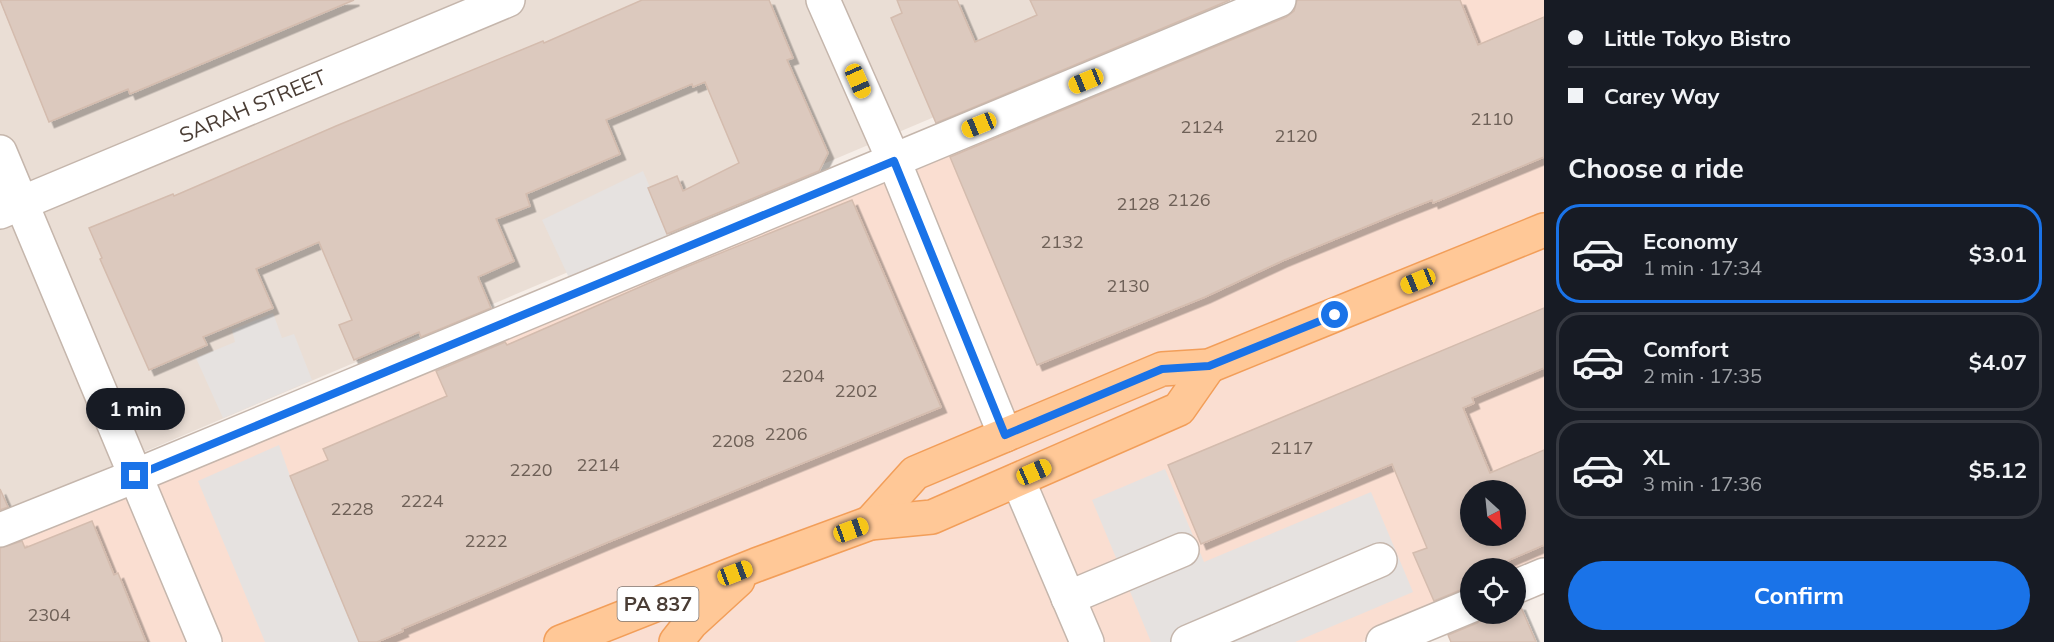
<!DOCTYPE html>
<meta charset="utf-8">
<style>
:root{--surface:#171b24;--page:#20242c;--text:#f1f3f6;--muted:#9ea1a6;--line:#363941;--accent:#1a73e8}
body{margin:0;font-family:Mulish,sans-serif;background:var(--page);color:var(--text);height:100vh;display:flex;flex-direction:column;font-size:22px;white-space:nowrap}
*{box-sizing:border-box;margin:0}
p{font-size:20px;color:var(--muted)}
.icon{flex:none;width:33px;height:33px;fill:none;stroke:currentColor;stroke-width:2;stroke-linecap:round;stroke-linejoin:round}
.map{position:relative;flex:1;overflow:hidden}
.drawer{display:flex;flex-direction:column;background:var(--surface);width:510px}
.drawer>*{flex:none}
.guide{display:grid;align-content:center;height:132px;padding:0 24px;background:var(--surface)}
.needle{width:39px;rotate:153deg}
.tools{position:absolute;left:1460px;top:480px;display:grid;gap:12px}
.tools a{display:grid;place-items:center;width:66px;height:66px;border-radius:50%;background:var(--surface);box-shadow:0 3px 9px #0003;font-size:30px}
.end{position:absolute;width:27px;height:27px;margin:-14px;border:8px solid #1a73e8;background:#fff;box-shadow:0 0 0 3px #fff}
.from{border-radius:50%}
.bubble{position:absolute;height:42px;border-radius:21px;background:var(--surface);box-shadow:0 3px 9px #0003;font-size:20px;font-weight:700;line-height:42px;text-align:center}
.car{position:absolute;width:18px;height:36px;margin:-18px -9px;border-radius:8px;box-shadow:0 0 4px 2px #0007;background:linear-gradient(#f5c518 24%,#345 0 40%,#f5c518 0 76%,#345 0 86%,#f5c518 0)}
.guide b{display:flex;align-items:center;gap:21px;height:57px;font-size:22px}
.guide b+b{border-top:2px solid var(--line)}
.guide i{width:15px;height:15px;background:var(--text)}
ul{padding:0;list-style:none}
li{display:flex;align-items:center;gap:18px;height:99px;margin:0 12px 9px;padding:0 12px;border:3px solid var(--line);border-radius:24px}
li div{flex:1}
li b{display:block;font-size:22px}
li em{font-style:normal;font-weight:700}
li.selected{border-color:var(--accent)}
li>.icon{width:54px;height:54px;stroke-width:1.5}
h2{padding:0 24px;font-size:27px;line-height:72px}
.primary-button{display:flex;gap:12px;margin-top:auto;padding:12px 24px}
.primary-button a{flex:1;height:69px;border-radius:36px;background:var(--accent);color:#fff;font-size:24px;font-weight:700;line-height:69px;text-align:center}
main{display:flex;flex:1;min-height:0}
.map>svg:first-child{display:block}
.residential{fill:#eaded5}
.commercial{fill:#faded1;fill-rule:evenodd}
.parking{fill:#e6e2e0}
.building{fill:#dcc9be;stroke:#d4bcae;stroke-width:1.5;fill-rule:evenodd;filter:url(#shadow)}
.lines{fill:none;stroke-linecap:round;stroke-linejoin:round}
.minor-casing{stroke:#c5b6ac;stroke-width:36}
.major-casing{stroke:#f29e59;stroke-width:36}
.minor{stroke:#fff;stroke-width:33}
.major{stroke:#ffc897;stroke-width:33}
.route{stroke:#1a73e8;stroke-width:8}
.labels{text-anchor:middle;stroke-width:6;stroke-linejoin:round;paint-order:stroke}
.number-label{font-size:18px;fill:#6e6057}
.shield{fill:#fff;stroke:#807772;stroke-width:1.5}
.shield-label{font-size:20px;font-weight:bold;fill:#4a3d35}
.street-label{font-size:21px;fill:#4a3d35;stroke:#fff}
</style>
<main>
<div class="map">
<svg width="1544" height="642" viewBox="0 0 1544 642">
<defs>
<filter id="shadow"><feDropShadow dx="5.5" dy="5.5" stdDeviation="0" flood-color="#0004"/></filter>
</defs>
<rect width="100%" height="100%" fill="#f6eee8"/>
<path class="residential" d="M0 0H1210L0 513Z"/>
<path class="commercial" d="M1279 0H1544V566L1515 578V568H1470V597L1362 642H0V534ZM1470 490H1515V536H1470Z"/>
<g class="parking">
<path d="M643 171 671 237 570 280 542 220Z"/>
<path d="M273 313 282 338 294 334 312 380 223 418 196 358 235 342 232 330Z"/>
<path d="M279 445 290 476 359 642H265L198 481Z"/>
<path d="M1165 469 1204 562 1371 492 1413 592 1295 642H1151L1092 500Z"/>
</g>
<g class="building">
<path d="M0 0H354L130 94 128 89 49 122Z"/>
<path d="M642 0H769L793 58 787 60 828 153 819 171 667 234 648 188 677 176 683 191 739 163 705 82 693 87 692 84 606 120 620 154 526 194 530 206 496 219 514 261 478 277 491 308 421 337 419 332 354 360 339 325 352 320 319 242 256 269 273 308 203 337 207 345 149 370 100 259 102 258 89 228 173 194 174 196 336 126 543 41 544 43Z"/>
<path d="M897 0H957L975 42 1037 15 1030 0H1230L936 123 891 18 902 13Z"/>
<path d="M1297 0H1460L1478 45 1544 17V157L1433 203 1432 200 1394 215 1282 261 1205 297 1037 365 950 157 1286 17 1294 11Z"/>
<path d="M852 200 941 407 606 543 402 629 403 631 377 642H359L290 476 328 460 323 449 447 396 436 371 505 342 507 345 681 269Z"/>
<path d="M1544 308V368L1472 398 1474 403 1463 408 1490 473 1544 450V545L1502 563 1504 568H1470V588L1463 589 1434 601 1413 553 1427 548 1392 464 1201 544 1168 465ZM1470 490H1515V536H1470Z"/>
<path d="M0 489 8 507 0 510Z"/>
<path d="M92 521 114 575 118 573 146 642H0V548L22 541 25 548Z"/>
<path d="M1515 605H1520L1536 642H1451L1448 635 1477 623 1484 618 1487 614H1515Z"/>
</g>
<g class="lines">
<g class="minor-casing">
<g id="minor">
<path d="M823 0 894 161 1005 435"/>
<path d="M0 152 205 642"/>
<path id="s1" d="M0 212 508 0"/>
<path d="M1018 480 1087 642"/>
<path d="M0 530 135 476 1279 0"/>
<path d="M1515 587 1544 575"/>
<path d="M1068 598 1182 550"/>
<path d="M1188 642 1380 560"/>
<path d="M1383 642 1470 606"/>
</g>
</g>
<g class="major-casing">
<g id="major">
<path d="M870 523 915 473 1162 369 1209 366 1544 230"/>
<path d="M561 642 756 565 870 523 932 517 1179 409 1209 366"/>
<path d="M676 642 691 623 738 580"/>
</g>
</g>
<use href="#minor" class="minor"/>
<use href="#major" class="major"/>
</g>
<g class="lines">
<path class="route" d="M135 476 894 161 1005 435 1162 369 1209 366 1335 315"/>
</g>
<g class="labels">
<g class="number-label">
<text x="1492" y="125">2110</text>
<text x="1202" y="133">2124</text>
<text x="1296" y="142">2120</text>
<text x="1189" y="206">2126</text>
<text x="1138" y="210">2128</text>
<text x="1062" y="248">2132</text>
<text x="1128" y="292">2130</text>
<text x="803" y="382">2204</text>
<text x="856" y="397">2202</text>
<text x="786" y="440">2206</text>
<text x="733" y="447">2208</text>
<text x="1292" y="454">2117</text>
<text x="598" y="471">2214</text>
<text x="531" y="476">2220</text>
<text x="422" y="507">2224</text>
<text x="352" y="515">2228</text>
<text x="486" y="547">2222</text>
<text x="49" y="621">2304</text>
</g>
<rect class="shield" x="617.5" y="587" width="81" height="34" rx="4.5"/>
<g class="shield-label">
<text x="658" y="611">PA 837</text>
</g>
<g class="street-label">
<text dy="7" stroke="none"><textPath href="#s1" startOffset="274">SARAH STREET</textPath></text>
</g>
</g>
</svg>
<div class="tools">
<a><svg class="needle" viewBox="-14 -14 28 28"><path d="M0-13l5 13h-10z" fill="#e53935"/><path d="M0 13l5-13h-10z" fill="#9ea1a6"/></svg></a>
<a><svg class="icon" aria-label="locate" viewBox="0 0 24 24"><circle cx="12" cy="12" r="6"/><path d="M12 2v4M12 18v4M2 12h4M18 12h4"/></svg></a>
</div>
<i class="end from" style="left:1335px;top:315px"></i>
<i class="end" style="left:135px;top:476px"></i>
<div class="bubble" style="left:86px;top:388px;width:99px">1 min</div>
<i class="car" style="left:858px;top:81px;rotate:156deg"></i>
<i class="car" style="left:1086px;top:81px;rotate:248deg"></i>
<i class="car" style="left:979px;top:125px;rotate:248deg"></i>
<i class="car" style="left:1418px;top:281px;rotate:248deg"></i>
<i class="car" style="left:1034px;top:472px;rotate:66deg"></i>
<i class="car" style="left:851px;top:530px;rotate:70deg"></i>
<i class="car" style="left:735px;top:573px;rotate:69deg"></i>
</div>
<section class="drawer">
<div class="guide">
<b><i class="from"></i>Little Tokyo Bistro</b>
<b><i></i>Carey Way</b>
</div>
<h2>Choose a ride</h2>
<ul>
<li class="selected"><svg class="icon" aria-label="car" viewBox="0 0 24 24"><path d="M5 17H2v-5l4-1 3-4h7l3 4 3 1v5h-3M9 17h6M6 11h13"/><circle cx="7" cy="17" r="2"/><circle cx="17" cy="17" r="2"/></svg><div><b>Economy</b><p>1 min · 17:34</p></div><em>$3.01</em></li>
<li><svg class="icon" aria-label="car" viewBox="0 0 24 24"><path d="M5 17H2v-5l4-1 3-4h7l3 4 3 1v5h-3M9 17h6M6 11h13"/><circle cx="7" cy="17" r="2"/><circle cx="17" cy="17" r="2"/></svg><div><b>Comfort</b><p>2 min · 17:35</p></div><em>$4.07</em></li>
<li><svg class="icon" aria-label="car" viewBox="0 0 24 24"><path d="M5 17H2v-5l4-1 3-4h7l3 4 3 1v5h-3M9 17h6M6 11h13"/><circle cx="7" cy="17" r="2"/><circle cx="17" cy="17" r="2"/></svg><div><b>XL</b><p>3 min · 17:36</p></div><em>$5.12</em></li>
</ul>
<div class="primary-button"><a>Confirm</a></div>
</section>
</main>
